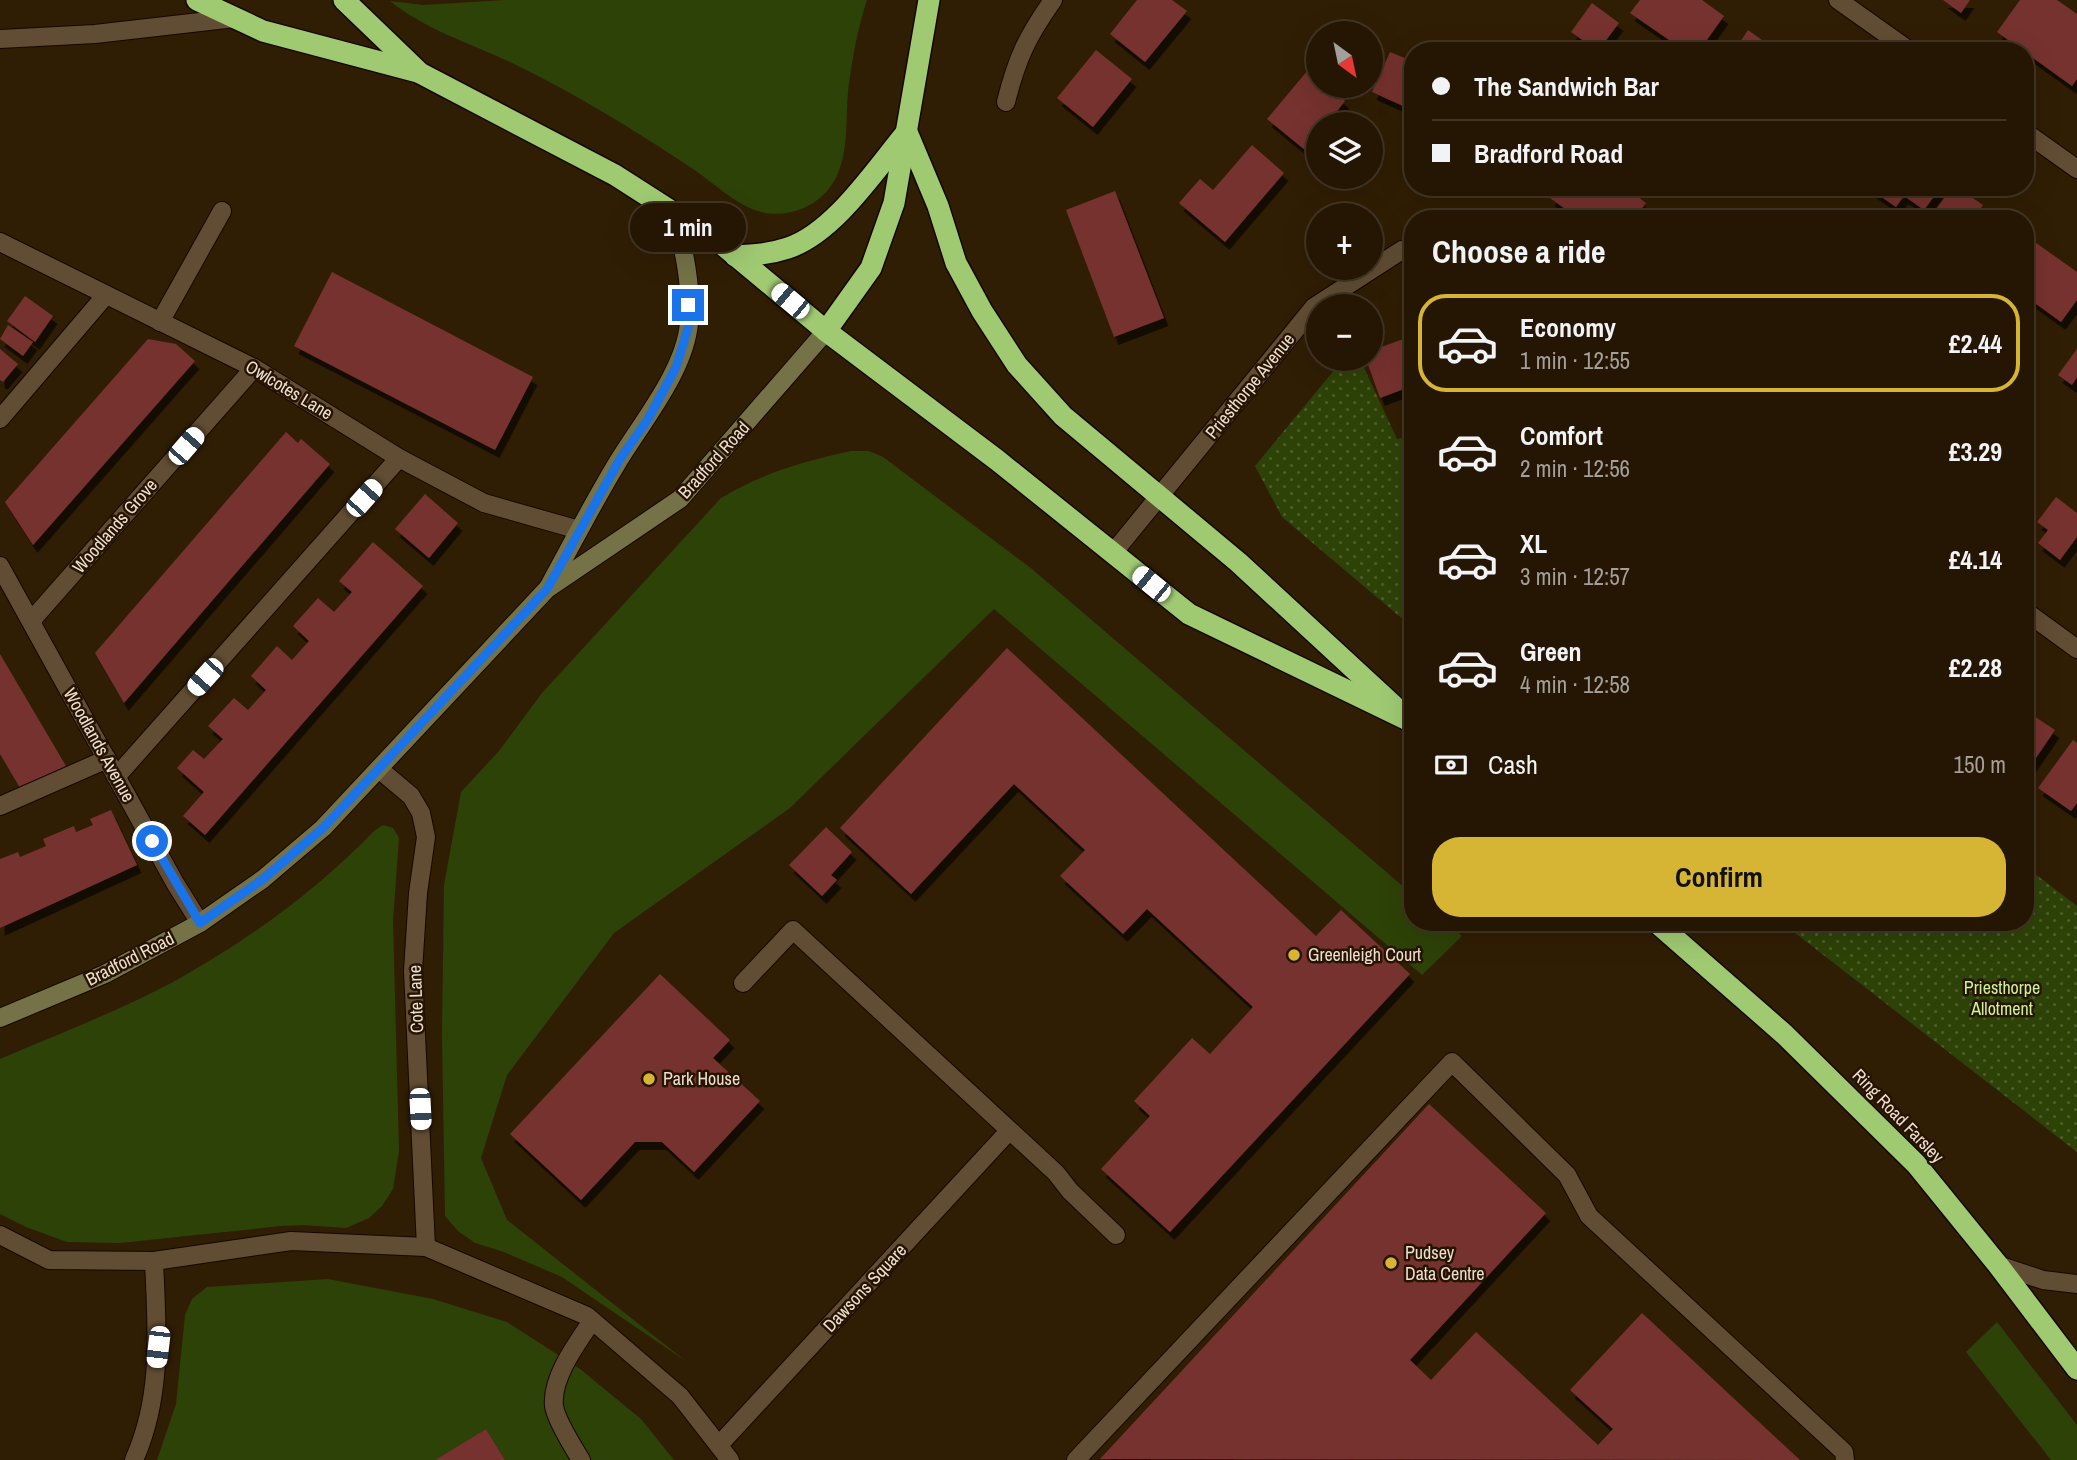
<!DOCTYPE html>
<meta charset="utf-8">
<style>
:root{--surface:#241603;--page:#302312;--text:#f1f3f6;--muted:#a39f9a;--line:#413525;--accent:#d6b534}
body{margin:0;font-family:"Archivo Narrow",sans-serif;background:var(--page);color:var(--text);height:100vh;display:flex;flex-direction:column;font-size:26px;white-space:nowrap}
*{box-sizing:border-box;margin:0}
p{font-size:23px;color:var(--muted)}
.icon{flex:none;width:38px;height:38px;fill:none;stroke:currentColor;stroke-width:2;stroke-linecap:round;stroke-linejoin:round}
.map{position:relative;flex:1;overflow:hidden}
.details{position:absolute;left:1404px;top:210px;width:630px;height:721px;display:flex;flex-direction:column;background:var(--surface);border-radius:28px;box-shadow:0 7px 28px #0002,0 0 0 2px var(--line)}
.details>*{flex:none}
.banner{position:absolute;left:1404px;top:42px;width:630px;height:154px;border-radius:28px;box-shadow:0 7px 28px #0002,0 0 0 2px var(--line);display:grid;align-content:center;height:154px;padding:0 28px;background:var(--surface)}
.needle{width:46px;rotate:147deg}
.buttons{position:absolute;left:1306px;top:21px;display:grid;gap:14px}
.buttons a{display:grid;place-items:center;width:77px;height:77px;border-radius:50%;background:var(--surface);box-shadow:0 7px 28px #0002,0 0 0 2px var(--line);font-size:35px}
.end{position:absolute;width:32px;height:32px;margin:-16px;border:9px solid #1a73e8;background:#fff;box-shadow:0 0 0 4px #fff}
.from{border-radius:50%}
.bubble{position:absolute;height:49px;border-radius:24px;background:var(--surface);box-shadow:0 7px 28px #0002,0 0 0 2px var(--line);font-size:23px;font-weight:800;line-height:49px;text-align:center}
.car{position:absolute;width:21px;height:42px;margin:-21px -10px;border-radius:9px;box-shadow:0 0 5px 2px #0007;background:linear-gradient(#fff 24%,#345 0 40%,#fff 0 76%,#345 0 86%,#fff 0)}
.banner b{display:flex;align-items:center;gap:24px;height:66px;font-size:26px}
.banner b+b{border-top:2px solid var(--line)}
.banner i{width:18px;height:18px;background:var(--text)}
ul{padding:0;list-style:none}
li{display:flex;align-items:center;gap:21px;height:98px;margin:0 14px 10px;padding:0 14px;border:4px solid transparent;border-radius:28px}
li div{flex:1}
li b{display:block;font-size:26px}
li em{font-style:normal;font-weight:800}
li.current{border-color:var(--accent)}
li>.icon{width:63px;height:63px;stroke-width:1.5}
h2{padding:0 28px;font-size:32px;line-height:84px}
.pay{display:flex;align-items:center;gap:18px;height:77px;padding:0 28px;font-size:26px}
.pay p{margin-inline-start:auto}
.button{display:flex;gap:14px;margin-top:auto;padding:14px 28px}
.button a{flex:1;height:80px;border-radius:28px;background:var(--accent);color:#111;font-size:28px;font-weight:800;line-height:80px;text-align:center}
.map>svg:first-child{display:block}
.grass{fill:#2d4207}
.park{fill:url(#park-dots)}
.building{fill:#76322e;filter:url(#shadow)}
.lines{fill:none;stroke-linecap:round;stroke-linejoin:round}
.lane-casing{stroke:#170700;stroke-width:20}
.street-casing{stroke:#170700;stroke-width:20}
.secondary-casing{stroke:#170700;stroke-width:20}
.highway-casing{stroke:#170700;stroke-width:24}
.lane{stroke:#614d33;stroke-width:18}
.street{stroke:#614d33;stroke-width:18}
.secondary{stroke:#747246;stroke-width:18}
.highway{stroke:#9fca72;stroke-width:21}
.route{stroke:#1a73e8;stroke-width:9}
.poi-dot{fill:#d6b534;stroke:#261400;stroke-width:2.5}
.labels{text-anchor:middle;stroke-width:5;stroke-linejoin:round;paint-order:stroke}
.street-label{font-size:18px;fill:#ecdfd1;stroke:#261400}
.poi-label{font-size:18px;fill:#ecdfd1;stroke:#261400;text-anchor:start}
.park-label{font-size:18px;fill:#caf396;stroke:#261400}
</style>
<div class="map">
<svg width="2077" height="1460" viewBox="0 0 2077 1460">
<defs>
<pattern id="park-dots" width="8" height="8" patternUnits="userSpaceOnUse" patternTransform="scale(1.75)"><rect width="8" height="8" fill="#2d4207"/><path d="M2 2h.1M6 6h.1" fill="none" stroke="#4c5d2a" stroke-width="1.8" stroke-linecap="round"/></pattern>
<filter id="shadow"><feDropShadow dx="4.5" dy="8" stdDeviation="0" flood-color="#0009"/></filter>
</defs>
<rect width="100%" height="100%" fill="#301e04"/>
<g class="grass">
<path d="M505 0H867C858 27 853 55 849 83 844 118 852 161 828 190 812 209 785 218 761 212 735 205 712 181 690 167 633 129 574 93 512 63 470 43 426 30 390 1L423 5Z"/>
<path d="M851 451H869L883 457 1032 569 1412 894V922H1446L1462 936 1422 975 994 609 790 808 614 933 507 1075 481 1158 507 1220 687 1362 562 1277 504 1252 475 1243 458 1231 445 1216 442 1034 444 885 461 792 499 751 542 693 721 498C765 472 802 462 851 451Z"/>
<path d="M383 825 393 828 399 838 393 921 399 1151 393 1189 382 1206 369 1218 346 1228 303 1225 281 1226 120 1243 67 1242 26 1227 0 1214V1059C58 1034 119 1011 175 981 247 941 316 891 374 831Z"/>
<path d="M328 1279 433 1299 507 1322 580 1369 641 1419 674 1460H505L486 1429 435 1460H157L176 1404 185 1315 192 1299 207 1287Z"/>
<path d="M1997 1322 2077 1425V1460H2051L1966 1352Z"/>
</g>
<g class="park">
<path d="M1360 359 1397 439 1412 436V627L1282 517 1255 466 1336 368Z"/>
<path d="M2025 866 2077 906V1152L1781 922H2025Z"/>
</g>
<g class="building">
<path d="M1137 0H1172L1187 11 1145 62 1110 34Z"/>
<path d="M1640 0H1702L1724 16 1699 51H1685L1630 13Z"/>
<path d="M1943 0H1970L1961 13Z"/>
<path d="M2020 0H2057L2077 14V79L2072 86 1997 32Z"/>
<path d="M1592 3 1619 23 1598 51 1571 32Z"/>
<path d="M1748 30 1777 51H1734Z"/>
<path d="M1096 50 1132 79 1093 127 1057 98Z"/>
<path d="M1390 52 1412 61V110L1372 92Z"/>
<path d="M1308 70 1318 78V86H1327L1345 101 1327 124H1318V135L1305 150 1267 119Z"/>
<path d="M1252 145 1284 173 1225 242 1179 203 1200 179 1213 190Z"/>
<path d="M1558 187H1625L1646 203 1634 219H1579L1550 198Z"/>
<path d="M1867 187H1941L1924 210 1904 196 1896 207Z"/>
<path d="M1952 187H1957L1983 205 1974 219H1929Z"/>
<path d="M1115 191 1164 318 1114 337 1066 210Z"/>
<path d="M2025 235 2077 272V300L2061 322 2025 296Z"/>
<path d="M332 272 533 377 495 450 294 346Z"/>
<path d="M25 296 53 316 35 342 7 321Z"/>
<path d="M8 325 33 342 23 356 0 339Z"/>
<path d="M1412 336V386L1380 398 1366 359H1370V351Z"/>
<path d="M148 339 176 344 195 361 33 545 5 502Z"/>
<path d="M0 349 18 364 3 382 0 380Z"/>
<path d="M2077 349V377L2072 385 2058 375Z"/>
<path d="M286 432 298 443 301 439 330 464 124 703 95 653Z"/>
<path d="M425 494 458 523 429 558 395 529Z"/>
<path d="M2056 497 2077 513V537L2060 560 2038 543 2048 530 2037 522Z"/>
<path d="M373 542 423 586 205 835 183 816 204 792 177 768 193 750 204 759 223 739 208 726 234 698 248 710 266 690 251 676 277 646 292 660 309 641 293 626 318 598 334 612 352 592 339 581Z"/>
<path d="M1007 648 1316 936 1341 910 1410 974 1170 1232 1101 1169 1150 1116 1134 1101 1192 1038 1210 1054 1253 1007 1147 909 1123 934 1060 876 1085 850 1014 784 911 894 840 828Z"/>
<path d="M0 654 66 766 20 788 0 754Z"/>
<path d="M2025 710 2055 730 2025 774Z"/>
<path d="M2073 740 2077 743V803L2071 811 2038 788Z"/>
<path d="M111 810 137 865 0 928V859L18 852 20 857 46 846 43 839 74 826 76 832 93 825 90 819Z"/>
<path d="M826 827 852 852 831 875 837 880 822 896 789 865Z"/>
<path d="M660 974 730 1040 713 1058 760 1101 694 1172 662 1142H635L581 1200 510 1134Z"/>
<path d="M1429 1104 1546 1213 1410 1360 1431 1380 1476 1332 1598 1445 1613 1429 1570 1390 1642 1313 1800 1460 1100 1459Z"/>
<path d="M486 1429 505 1460H435Z"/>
</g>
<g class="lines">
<g class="lane-casing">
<g id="lane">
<path d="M160 322 222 211"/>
<path d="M0 419 106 295"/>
<path d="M116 777 399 458"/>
<path d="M0 806 107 759"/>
<path d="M1998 1265 2043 1280 2077 1284"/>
<path d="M581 1460C573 1447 556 1420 554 1406 551 1378 577 1343 592 1321"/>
<path d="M1076 1460 1452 1062 1567 1175 1589 1216 1844 1452 1845 1460"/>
</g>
</g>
<g class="street-casing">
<g id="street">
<path d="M1838 0 1910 51"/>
<path d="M0 39 95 34 235 18"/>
<path d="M1006 102C1017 58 1027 37 1053 0"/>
<path d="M2025 132 2077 169"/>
<path d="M0 242 254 368 399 458 484 503 579 530"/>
<path d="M1113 553 1314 307 1402 250 1412 251"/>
<path d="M0 566 175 883 200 923"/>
<path d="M2025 611 2077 649"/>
<path d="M31 621 254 368"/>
<path d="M379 769 411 796 421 813 426 837 418 893 413 971 426 1247"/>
<path d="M743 983 793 930 1056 1173 1070 1191 1116 1235"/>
<path d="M0 1235 49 1260 154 1261 291 1241 426 1247 587 1316 680 1396 730 1460"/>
<path d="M720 1444 1009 1131"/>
<path d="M134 1460C163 1395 157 1330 154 1261"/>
</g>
</g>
<g class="secondary-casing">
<g id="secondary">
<path d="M549 586C572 544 594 501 619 460 643 421 685 370 689 323 692 285 684 249 674 213"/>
<path d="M0 1018 105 974 200 923 263 879 323 828 547 589 680 499 826 331"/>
</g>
</g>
<g class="highway-casing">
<g id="highway">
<path d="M197 0 263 31 418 72"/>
<path d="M344 0 420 73 615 175 718 241 826 331 997 460 1189 614 1412 722"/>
<path d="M907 132 938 206 956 263 982 311 1017 365 1063 416 1238 562 1394 706"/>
<path d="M735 256C754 255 770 254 788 248 834 233 875 170 906 133"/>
<path d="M826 331 871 268 894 203 929 0"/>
<path d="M1656 922 1784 1034 1916 1164 1998 1265 2077 1369"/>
</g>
</g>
<use href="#lane" class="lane"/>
<use href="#street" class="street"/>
<use href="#secondary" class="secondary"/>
<use href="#highway" class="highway"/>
</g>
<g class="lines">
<path class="route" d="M152 841 200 923 263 879 323 828 547 589 620 459 648 419 676 367 689 325 688 305"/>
</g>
<g class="poi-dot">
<circle cx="1294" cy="955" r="7"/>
<circle cx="649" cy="1079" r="7"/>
<circle cx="1391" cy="1263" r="7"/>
</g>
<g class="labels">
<g class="street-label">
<text transform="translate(1250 386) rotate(-51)" y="6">Priesthorpe Avenue</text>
<text transform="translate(289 390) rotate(31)" y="6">Owlcotes Lane</text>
<text transform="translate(714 460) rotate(-48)" y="6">Bradford Road</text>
<text transform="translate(115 526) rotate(-49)" y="6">Woodlands Grove</text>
<text transform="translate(99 745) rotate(61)" y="6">Woodlands Avenue</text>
<text transform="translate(130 959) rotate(-27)" y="6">Bradford Road</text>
<text transform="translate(416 999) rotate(-92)" y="6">Cote Lane</text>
<text transform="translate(1898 1116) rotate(46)" y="6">Ring Road Farsley</text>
<text transform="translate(865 1288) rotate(-47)" y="6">Dawsons Square</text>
</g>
<g class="poi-label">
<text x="1308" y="961">Greenleigh Court</text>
<text x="663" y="1085">Park House</text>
<text x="1405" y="1259">Pudsey<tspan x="1405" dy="21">Data Centre</tspan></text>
</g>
<g class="park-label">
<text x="2002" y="994">Priesthorpe<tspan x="2002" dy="21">Allotment</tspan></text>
</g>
</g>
</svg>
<div class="buttons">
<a><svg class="needle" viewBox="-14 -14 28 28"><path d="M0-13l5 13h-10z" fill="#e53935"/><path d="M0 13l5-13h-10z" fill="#a39f9a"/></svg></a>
<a><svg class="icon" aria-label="layers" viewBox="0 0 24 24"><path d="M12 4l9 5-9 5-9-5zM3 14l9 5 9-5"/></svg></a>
<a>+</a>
<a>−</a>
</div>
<i class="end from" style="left:152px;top:841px"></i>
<i class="end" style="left:688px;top:305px"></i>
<div class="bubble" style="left:630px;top:203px;width:116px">1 min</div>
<i class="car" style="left:790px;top:301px;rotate:310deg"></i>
<i class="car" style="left:186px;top:446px;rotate:41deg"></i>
<i class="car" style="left:364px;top:498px;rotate:42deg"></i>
<i class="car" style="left:1151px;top:584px;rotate:309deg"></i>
<i class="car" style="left:205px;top:677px;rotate:222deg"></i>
<i class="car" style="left:420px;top:1109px;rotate:177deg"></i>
<i class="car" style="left:158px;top:1347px;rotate:187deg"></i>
<div class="banner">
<b><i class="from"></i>The Sandwich Bar</b>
<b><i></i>Bradford Road</b>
</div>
<section class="details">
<h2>Choose a ride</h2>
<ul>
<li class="current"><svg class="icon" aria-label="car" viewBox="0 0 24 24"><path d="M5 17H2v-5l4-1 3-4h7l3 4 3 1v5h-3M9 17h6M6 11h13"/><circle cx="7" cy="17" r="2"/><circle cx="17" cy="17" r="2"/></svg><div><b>Economy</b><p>1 min · 12:55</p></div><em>£2.44</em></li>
<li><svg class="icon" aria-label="car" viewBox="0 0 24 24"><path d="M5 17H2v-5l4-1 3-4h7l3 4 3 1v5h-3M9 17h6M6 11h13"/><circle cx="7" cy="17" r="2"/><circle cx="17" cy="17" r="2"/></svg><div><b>Comfort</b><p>2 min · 12:56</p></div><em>£3.29</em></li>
<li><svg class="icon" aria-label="car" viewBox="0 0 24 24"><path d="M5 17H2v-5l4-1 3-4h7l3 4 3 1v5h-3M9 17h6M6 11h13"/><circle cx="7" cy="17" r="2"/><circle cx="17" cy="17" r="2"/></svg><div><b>XL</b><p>3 min · 12:57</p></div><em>£4.14</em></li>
<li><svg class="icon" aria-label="car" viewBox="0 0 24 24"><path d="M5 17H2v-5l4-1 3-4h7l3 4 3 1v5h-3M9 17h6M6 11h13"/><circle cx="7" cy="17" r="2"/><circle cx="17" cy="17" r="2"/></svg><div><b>Green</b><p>4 min · 12:58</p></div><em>£2.28</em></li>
</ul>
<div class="pay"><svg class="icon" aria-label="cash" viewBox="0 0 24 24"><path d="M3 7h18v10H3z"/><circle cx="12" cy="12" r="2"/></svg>Cash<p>150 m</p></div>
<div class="button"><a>Confirm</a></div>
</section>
</div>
